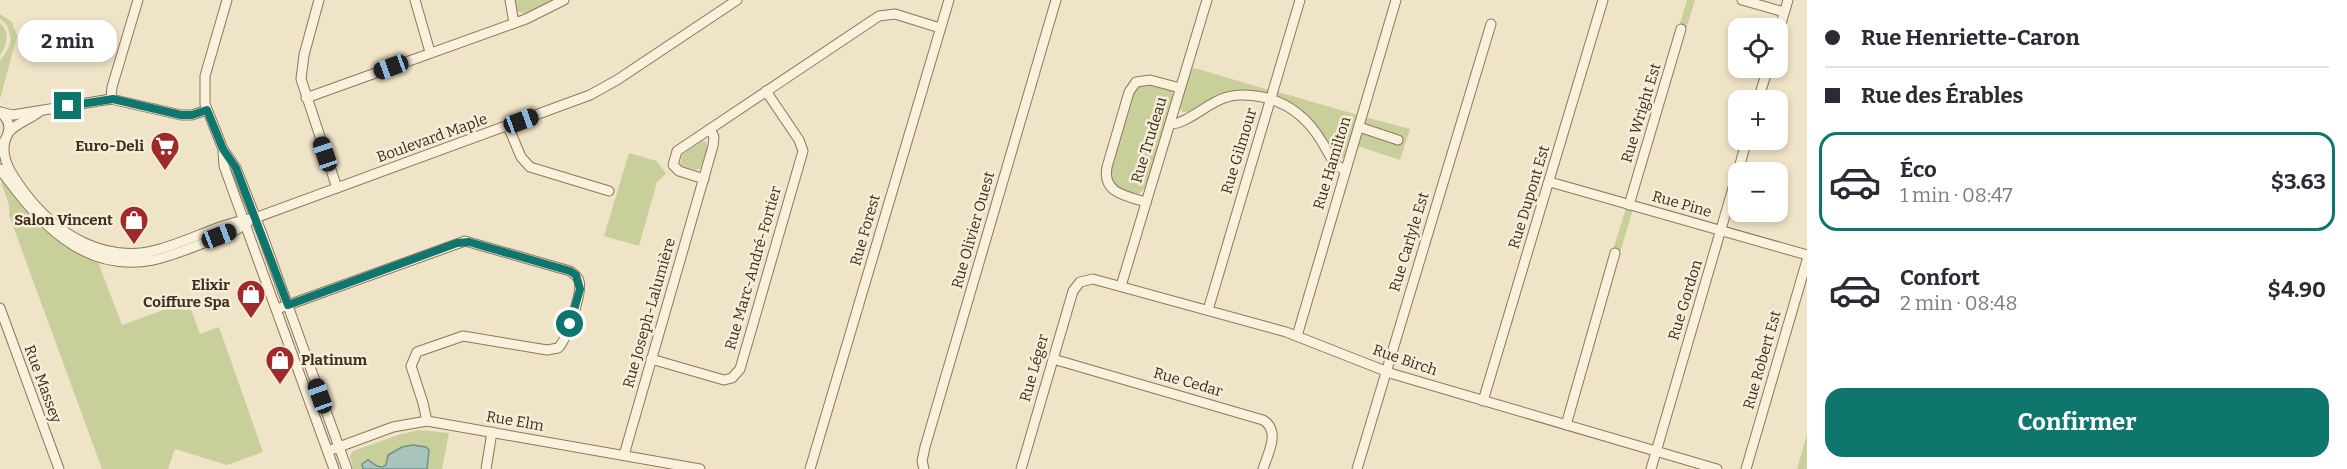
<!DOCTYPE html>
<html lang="fr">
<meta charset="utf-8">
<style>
:root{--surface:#fff;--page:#f2f2f3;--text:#2b2b33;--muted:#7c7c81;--line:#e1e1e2;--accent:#0f766e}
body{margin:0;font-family:Bitter,serif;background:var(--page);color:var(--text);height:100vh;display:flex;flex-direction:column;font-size:22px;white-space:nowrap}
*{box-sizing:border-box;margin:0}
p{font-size:20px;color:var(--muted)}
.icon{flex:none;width:33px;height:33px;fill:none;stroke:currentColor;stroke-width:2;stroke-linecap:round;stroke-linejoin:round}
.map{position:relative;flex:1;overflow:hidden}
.details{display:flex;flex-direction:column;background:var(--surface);width:540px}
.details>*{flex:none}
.top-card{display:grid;align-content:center;height:132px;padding:0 18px;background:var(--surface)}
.tools{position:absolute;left:1728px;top:18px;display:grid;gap:12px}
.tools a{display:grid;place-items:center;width:60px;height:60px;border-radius:12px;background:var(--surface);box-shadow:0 3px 9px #0003;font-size:30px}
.end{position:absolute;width:27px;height:27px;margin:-14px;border:8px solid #0f766e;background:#fff;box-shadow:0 0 0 3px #fff}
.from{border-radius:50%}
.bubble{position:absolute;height:42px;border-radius:18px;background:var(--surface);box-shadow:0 3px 9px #0003;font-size:20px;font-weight:700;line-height:42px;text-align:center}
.car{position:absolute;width:18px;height:36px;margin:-18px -9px;border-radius:8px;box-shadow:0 0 4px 2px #0007;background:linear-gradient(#222 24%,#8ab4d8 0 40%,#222 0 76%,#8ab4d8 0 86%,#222 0)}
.top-card b{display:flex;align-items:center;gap:21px;height:57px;font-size:22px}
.top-card b+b{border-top:2px solid var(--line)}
.top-card i{width:15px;height:15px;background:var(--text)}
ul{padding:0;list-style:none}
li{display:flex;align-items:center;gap:18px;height:99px;margin:0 12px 9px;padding:0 6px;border:3px solid transparent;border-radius:18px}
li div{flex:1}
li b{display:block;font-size:22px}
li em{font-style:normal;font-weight:700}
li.selected{border-color:var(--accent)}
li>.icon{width:54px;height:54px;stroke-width:1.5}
.button{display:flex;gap:12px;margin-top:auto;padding:12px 18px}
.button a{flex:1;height:69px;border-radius:18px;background:var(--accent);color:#fff;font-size:24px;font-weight:700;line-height:69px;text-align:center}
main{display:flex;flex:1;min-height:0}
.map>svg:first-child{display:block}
.green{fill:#c9cf9b}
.water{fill:#a9c4bc;stroke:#6f938a;stroke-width:1.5}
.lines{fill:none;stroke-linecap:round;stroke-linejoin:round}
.minor-casing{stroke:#8d765c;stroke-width:11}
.minor{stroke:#faf1dc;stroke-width:9}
.route{stroke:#0f766e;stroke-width:8}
.labels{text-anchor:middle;stroke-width:5;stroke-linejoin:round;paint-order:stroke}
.street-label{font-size:15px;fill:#3d2e20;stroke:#f7eed8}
.poi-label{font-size:15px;font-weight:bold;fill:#3d2e20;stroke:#f7eed8;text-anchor:end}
</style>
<main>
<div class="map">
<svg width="1807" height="469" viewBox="0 0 1807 469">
<rect width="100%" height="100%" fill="#f0e4c8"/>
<g class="green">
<path d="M514 0H556L524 14 517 11Z"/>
<path d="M1687 0H1695L1686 29 1679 27Z"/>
<path d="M0 14 12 22 17 36 0 99V61L8 49 11 40 7 25 0 19Z"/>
<path d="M0 23C11 33 7 44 0 55Z"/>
<path d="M1191 67 1269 90 1268 94 1211 100 1189 112H1182L1179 106Z"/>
<path d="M1150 84 1172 91 1174 98 1146 187 1139 194 1114 186 1110 171 1134 93 1141 85Z"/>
<path d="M1278 92 1358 115 1344 158H1336L1277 95Z"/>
<path d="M1365 117 1410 129 1400 160 1357 146 1360 137 1364 133Z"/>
<path d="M702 141 706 142 708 147 700 169 695 170 680 165 682 155Z"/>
<path d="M629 153 657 161 666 174 657 182 639 246 604 236Z"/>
<path d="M0 175C25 213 55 244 98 262L122 325 188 301 200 334 219 327 263 452 227 465 175 449 168 469H102L9 215C12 202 0 188 0 175Z"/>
<path d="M1626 208 1633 209 1620 253 1613 250Z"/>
<path d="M419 430 449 433 442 469H427L428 465 413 445C400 448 388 450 386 465L377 466 370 460 362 464 363 469H353L350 456 353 451 398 435Z"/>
<path d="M1807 434V469H1797Z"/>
</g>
<path class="water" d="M413 445 426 447 429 450 427 469H363L362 464 368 460 377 466 382 467 386 465 388 455 402 447Z"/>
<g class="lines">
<g class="minor-casing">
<g id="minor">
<path d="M227 0 205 76V104L223 149 236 168 262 234 347 469"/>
<path d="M319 0 304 55 301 79 337 188"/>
<path d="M415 0 430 52"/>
<path d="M510 0 514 23"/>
<path d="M1742 0 1784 12"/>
<path d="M1778 34 1788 0"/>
<path d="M306 98 526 19 564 0"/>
<path d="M111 99 112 87 138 0"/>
<path d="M1758 100 1768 68"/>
<path d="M0 112 13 115 111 99 181 115H192L207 110"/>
<path d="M0 112C12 121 11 133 2 144"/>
<path d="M1170 124C1185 125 1208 103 1224 98 1234 94 1245 95 1256 96 1286 100 1307 117 1322 142 1329 153 1333 166 1345 170"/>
<path d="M508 126 521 157 530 167 609 191"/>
<path d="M1359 127 1398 140"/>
<path d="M8 133C16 123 29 120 39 112"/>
<path d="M5 141C0 160 14 178 25 193 57 235 106 265 160 249 192 240 221 223 255 218L590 95 617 80 737 0"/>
<path d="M223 152 224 166 237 202 334 469"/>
<path d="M0 169C37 220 82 274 153 260 181 254 209 240 236 230L248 222"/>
<path d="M704 179 679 171 673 165 677 151 710 129"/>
<path d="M1550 182 1807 255"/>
<path d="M1146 202C1126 196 1102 193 1107 167L1129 92 1136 82 1150 80 1180 88"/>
<path d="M1629 205 1681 29"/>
<path d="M1121 286 1207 0"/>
<path d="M0 308 59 469"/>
<path d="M277 309 465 241 570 271C574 274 578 276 579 281 583 292 566 341 558 348L547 350 463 336 417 352 411 366 423 403 427 421"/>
<path d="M1208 310 1300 0"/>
<path d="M1297 336 1396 0"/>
<path d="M651 359 724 380 732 378 740 369 803 151 799 140 766 91"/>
<path d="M1053 359 1263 420C1281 431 1268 453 1263 469"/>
<path d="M1483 401 1603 0"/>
<path d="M1566 425 1615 253"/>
<path d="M328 451 393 427 427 421 700 469"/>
<path d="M624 455 713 146 714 137 710 129 879 16 895 14 940 28"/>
<path d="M486 469 492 432"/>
<path d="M810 469 949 0"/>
<path d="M924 469 922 461 925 447 1056 0"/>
<path d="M1021 469 1073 291 1080 282 1093 279 1286 332 1393 374 1717 469"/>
<path d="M1357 469 1491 24"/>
<path d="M1651 469 1747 140"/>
<path d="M1746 469 1807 260"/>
</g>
</g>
<use href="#minor" class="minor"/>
</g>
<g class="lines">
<path class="route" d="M68 106 113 99 181 115H192L207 110 223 149 236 168 288 305 457 243 469 242 570 271 576 275 580 289 570 324"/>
</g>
<defs>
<g id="supermarket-pin" transform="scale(1.5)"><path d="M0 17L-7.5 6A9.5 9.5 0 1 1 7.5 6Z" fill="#9e2a2b" stroke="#f7eed8"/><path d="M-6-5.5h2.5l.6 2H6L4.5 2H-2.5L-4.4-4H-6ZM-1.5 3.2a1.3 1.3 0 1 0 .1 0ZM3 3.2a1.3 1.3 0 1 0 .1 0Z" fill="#fff"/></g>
<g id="shop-pin" transform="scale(1.5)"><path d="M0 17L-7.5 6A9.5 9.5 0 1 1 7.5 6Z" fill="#9e2a2b" stroke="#f7eed8"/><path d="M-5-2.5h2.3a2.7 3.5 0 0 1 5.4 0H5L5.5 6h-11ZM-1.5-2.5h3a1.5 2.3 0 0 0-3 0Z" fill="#fff"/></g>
</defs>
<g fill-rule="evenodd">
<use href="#supermarket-pin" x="165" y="146"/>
<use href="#shop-pin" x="134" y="220"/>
<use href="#shop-pin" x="251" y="294"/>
<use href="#shop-pin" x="280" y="360"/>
</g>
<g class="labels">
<g class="street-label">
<text transform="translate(1641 113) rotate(-73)" y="5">Rue Wright Est</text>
<text transform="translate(432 138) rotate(-20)" y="5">Boulevard Maple</text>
<text transform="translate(1149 140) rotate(-73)" y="5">Rue Trudeau</text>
<text transform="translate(1239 151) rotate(-73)" y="5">Rue Gilmour</text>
<text transform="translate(1332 163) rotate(-73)" y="5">Rue Hamilton</text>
<text transform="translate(1529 197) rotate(-73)" y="5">Rue Dupont Est</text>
<text transform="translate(1682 204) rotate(16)" y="5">Rue Pine</text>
<text transform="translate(865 230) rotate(-74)" y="5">Rue Forest</text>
<text transform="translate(973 230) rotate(-74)" y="5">Rue Olivier Ouest</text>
<text transform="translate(1409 242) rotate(-73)" y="5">Rue Carlyle Est</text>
<text transform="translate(753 268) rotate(-74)" y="5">Rue Marc-André-Fortier</text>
<text transform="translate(1685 300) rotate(-73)" y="5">Rue Gordon</text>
<text transform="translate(649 313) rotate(-74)" y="5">Rue Joseph-Lalumière</text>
<text transform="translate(1405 360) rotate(19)" y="5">Rue Birch</text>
<text transform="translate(1762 360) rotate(-74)" y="5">Rue Robert Est</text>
<text transform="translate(1034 368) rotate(-74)" y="5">Rue Léger</text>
<text transform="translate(1188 382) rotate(16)" y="5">Rue Cedar</text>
<text transform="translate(43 384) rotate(70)" y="5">Rue Massey</text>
<text transform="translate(515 421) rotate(10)" y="5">Rue Elm</text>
</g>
<g class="poi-label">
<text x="144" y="151">Euro-Deli</text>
<text x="113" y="225">Salon Vincent</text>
<text x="230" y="290">Elixir<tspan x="230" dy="17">Coiffure Spa</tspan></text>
<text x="301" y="365" text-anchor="start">Platinum</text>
</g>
</g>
</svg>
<div class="tools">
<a><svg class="icon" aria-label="locate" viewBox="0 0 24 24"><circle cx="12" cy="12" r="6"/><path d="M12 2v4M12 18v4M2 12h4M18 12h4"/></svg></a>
<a>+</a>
<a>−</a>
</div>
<i class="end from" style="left:570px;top:324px"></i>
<i class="end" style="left:68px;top:106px"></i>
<div class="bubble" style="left:18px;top:20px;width:99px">2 min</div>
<i class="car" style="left:391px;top:67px;rotate:250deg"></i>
<i class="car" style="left:521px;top:121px;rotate:70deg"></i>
<i class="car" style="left:325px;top:154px;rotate:341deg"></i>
<i class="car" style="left:219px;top:236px;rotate:69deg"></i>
<i class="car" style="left:320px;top:396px;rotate:340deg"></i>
</div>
<section class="details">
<div class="top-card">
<b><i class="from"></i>Rue Henriette-Caron</b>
<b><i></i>Rue des Érables</b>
</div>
<ul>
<li class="selected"><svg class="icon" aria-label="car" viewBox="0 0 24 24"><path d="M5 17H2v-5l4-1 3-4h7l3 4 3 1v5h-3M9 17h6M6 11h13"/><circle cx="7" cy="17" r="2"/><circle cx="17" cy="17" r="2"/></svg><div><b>Éco</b><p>1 min · 08:47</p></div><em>$3.63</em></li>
<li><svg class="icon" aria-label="car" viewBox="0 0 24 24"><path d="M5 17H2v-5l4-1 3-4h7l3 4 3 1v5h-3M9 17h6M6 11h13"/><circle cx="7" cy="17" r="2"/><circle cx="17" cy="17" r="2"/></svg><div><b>Confort</b><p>2 min · 08:48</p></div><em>$4.90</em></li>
</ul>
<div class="button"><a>Confirmer</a></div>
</section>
</main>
